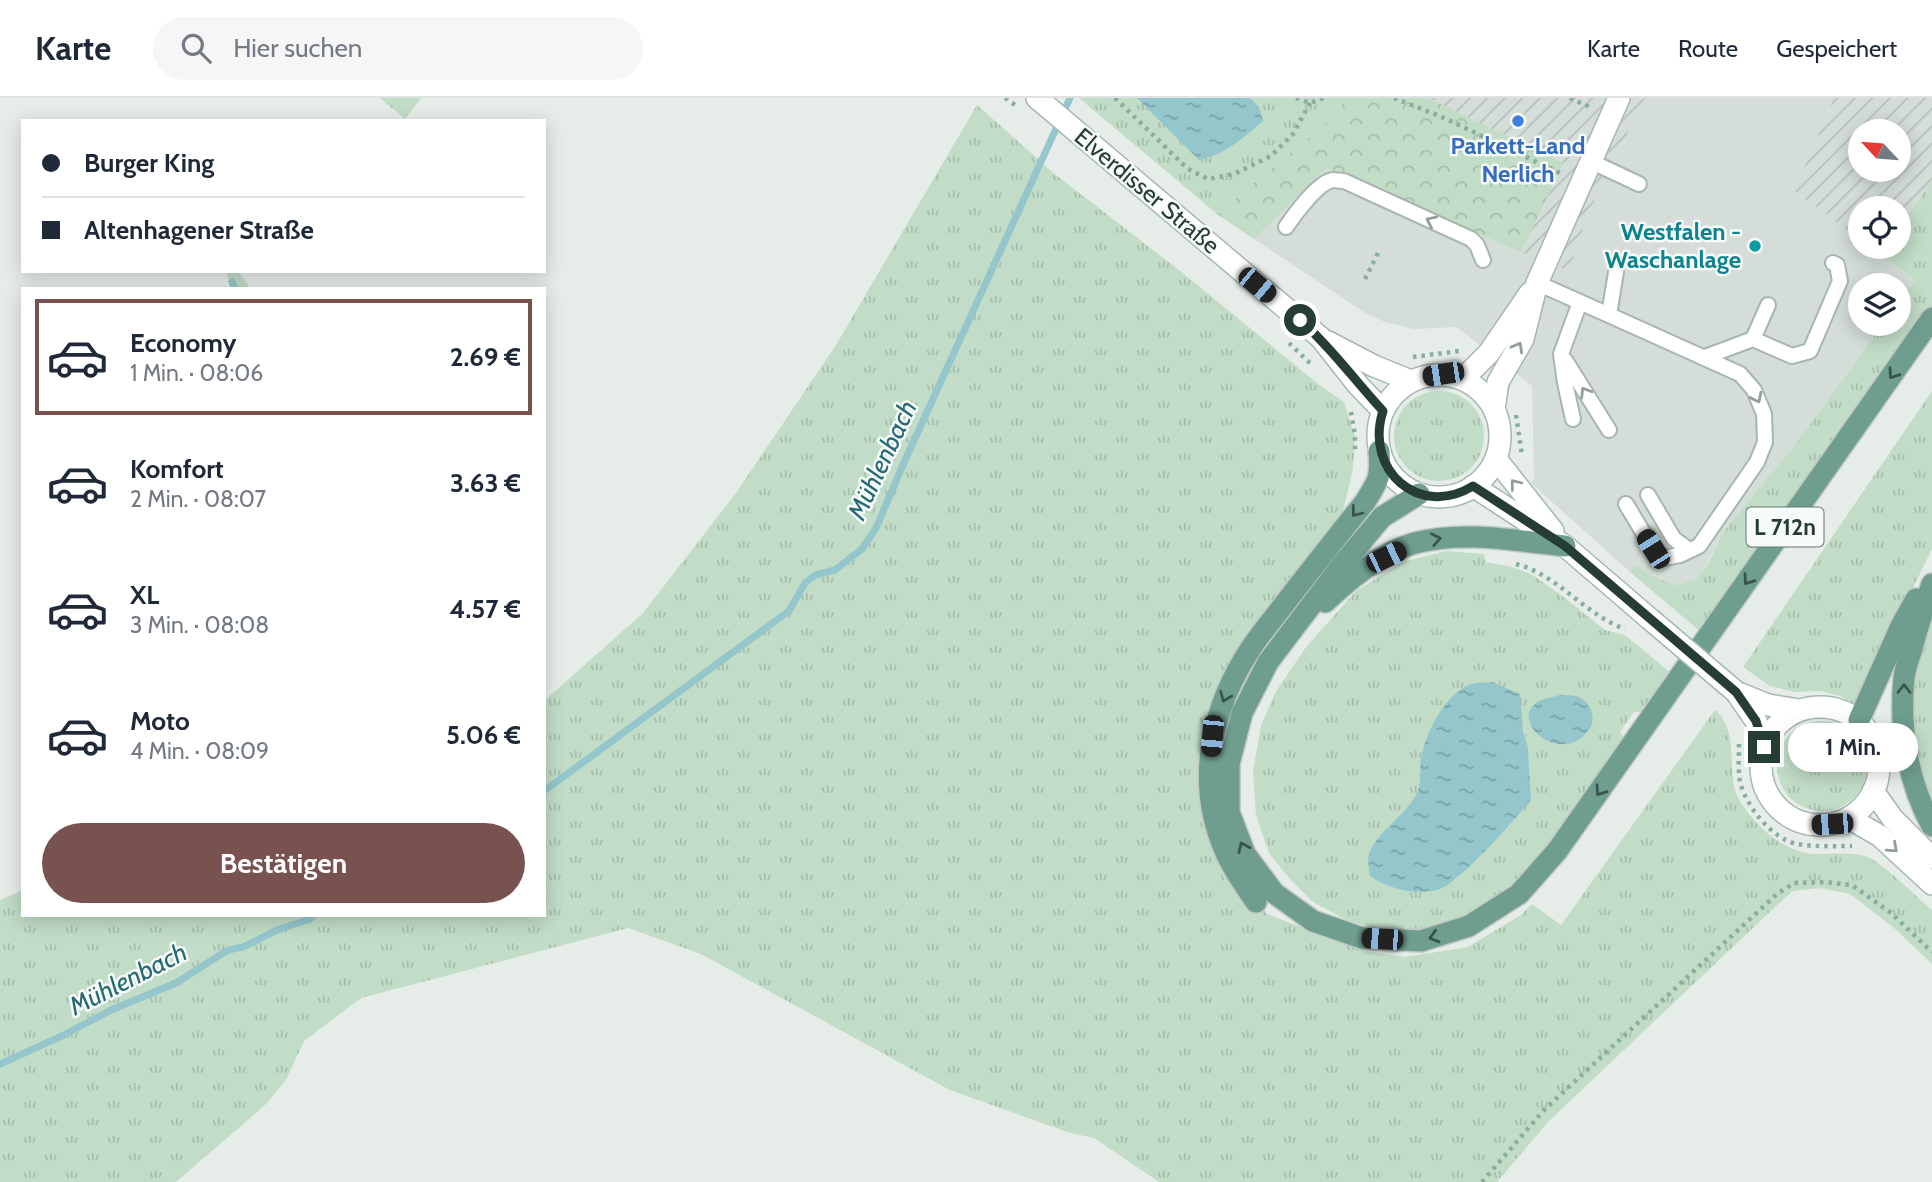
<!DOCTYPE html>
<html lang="de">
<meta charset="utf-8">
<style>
:root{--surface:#fff;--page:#f6f6f7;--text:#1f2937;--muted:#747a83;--line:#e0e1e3;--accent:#78524f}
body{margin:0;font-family:Cabin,sans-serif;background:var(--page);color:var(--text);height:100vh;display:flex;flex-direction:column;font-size:26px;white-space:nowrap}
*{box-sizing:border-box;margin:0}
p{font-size:23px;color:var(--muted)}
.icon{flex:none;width:38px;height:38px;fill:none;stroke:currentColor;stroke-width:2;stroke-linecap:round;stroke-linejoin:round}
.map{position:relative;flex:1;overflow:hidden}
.panel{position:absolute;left:21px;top:189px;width:525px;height:630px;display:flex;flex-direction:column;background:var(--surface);border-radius:0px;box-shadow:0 4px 18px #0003}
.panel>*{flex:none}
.banner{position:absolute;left:21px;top:21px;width:525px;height:154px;border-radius:0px;box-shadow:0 4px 18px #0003;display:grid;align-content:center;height:154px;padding:0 21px;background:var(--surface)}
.needle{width:46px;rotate:296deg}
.fabs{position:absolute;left:1848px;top:21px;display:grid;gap:14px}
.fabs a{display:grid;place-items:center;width:63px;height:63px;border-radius:50%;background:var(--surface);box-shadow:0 4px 18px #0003;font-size:35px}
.end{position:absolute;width:32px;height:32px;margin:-16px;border:9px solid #263d36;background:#fff;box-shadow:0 0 0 4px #fff}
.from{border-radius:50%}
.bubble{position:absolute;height:49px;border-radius:24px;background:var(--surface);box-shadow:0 4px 18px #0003;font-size:23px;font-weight:800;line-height:49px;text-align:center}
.car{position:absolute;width:21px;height:42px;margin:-21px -10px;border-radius:9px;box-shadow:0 0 5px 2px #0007;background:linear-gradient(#222 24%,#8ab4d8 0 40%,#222 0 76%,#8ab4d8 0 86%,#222 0)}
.banner b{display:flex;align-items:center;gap:24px;height:66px;font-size:26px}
.banner b+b{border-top:2px solid var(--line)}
.banner i{width:18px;height:18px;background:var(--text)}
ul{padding:12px 0 0;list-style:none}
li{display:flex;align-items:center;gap:21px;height:116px;margin:0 14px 10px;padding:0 7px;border:4px solid transparent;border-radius:0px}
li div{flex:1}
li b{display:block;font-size:26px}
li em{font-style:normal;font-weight:800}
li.active{border-color:var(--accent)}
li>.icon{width:63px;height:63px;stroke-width:1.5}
.button{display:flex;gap:14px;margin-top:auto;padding:14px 21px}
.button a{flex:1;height:80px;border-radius:42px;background:var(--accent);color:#fff;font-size:28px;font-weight:800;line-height:80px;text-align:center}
header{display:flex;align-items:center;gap:42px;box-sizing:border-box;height:98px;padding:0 35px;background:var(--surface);border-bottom:2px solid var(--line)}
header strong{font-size:33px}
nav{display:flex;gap:38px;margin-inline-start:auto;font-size:24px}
.search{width:490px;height:63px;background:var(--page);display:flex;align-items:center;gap:18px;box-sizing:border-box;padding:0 24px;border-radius:38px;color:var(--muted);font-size:26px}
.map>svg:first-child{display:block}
.built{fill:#d4ddd8}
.industrial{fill:url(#industrial-furrows);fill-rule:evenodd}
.grass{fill:url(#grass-tufts);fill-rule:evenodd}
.forest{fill:url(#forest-crowns)}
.water{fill:url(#water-ripples)}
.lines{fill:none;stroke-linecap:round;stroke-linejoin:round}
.stream{stroke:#94c6cc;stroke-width:7}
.lane-casing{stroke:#a9b5b0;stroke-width:18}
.street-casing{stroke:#a9b5b0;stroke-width:24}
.secondary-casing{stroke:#a5b8b0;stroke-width:24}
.primary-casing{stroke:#c2c9c7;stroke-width:24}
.path{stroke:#89ada0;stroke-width:4.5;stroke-dasharray:3.5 5;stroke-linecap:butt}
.lane{stroke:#fff;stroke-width:14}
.street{stroke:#fff;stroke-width:21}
.secondary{stroke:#fff;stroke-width:21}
.primary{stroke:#6f9e8f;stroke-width:21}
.secondary-bridge-casing{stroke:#a5b8b0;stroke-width:24;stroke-linecap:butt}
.secondary-bridge{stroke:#fff;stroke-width:21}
.oneway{stroke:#929e9a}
.oneway2{stroke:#38554c}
.route{stroke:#263d36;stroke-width:9}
.shop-dot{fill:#3f7fe0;stroke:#f6faf8;stroke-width:2.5}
.culture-dot{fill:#0f9aa8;stroke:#f6faf8;stroke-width:2.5}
.labels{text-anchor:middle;stroke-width:5;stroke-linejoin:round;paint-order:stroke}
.shield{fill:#f6faf8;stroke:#647670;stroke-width:2}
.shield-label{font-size:23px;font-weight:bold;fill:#263d36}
.shop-label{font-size:24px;font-weight:bold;fill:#366cbe;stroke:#f6faf8}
.street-label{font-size:24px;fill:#263d36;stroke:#f6faf8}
.culture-label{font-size:24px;font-weight:bold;fill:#0d838f;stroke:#f6faf8;text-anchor:end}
.water-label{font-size:26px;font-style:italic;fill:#266a74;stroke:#f6faf8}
</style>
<header>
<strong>Karte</strong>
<div class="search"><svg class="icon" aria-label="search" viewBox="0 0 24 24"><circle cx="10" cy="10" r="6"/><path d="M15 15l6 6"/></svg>Hier suchen</div>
<nav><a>Karte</a><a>Route</a><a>Gespeichert</a></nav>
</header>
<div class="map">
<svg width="1932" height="1084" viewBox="0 0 1932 1084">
<defs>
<pattern id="industrial-furrows" width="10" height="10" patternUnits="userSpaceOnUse" patternTransform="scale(1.75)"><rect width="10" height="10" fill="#d4ddd8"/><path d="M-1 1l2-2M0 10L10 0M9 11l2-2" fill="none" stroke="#b6bfba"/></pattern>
<pattern id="grass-tufts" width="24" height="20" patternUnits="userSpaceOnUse" patternTransform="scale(1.75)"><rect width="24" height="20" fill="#c1dcc7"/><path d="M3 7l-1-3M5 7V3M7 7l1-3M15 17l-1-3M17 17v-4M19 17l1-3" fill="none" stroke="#a6beac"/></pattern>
<pattern id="forest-crowns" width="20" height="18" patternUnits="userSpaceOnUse" patternTransform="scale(1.75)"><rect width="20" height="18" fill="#c1dcc7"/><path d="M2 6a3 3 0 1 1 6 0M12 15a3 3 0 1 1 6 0" fill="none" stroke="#a6beac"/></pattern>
<pattern id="water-ripples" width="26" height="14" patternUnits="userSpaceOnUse" patternTransform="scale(1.75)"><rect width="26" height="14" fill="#94c6cc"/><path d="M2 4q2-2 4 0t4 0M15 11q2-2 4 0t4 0" fill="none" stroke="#79a2a6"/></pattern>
</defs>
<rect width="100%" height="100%" fill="#e6ede9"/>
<path class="built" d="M1645 0H1834L1794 93 1860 142V149H1870L1915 182 1899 204V187H1860V226H1883L1798 343 1724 433 1706 468 1696 481 1678 487 1669 485 1653 478 1636 467 1630 474 1531 385 1534 381 1532 288 1457 229 1413 231 1385 224 1365 215 1254 141 1327 70 1569 173 1588 116Z"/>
<g class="industrial">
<path d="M1428 0H1645L1588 116 1569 173 1521 154 1562 65Z"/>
<path d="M1834 0H1932V83L1899 130V110H1860V142L1794 93ZM1860 33H1899V72H1860Z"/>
</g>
<g class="grass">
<path d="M380 0H421L405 21Z"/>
<path d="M1079 0H1345L1338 15 1217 116Z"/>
<path d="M977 7 1056 77 1184 176 1318 286 1344 304 1355 338 1353 371 1342 417 1213 604 1230 775 1267 816 1364 853 1405 859 1468 849 1521 817 1532 806 1561 827 1715 612C1737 630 1729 663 1734 688 1737 704 1753 721 1764 732 1778 745 1798 756 1817 756 1834 756 1849 754 1865 758 1883 764 1916 799 1932 812V866L1893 829 1850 796 1820 790 1792 793 1549 1023 1497 1084H1159L1094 1040 1070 1035 950 992 701 856 628 830 361 900 304 943 286 982 264 1008 176 1084H0V802L23 792V817H544V603L643 515 736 395 836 247Z"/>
<path d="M1932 83V209L1702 535 1630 474 1636 467 1653 478 1669 485 1678 487 1696 481 1707 468 1724 433 1798 343 1883 226H1899V204L1915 182 1880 156 1885 149H1899V130Z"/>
<path d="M226 173H238L251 191H231Z"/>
<circle cx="1439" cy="338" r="45"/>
<path d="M1932 293V451L1856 606 1840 598 1821 593 1795 594 1770 588 1743 569Z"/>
<path d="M1446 453 1484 456 1486 464 1512 469 1531 476 1561 497 1605 532 1625 537 1632 543 1672 576 1647 614H1634L1620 634 1626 644 1567 729 1513 789 1457 824 1417 833H1390L1348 823 1313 804 1289 780 1269 755 1256 717 1253 673 1261 628 1275 595 1306 549 1356 493 1403 464ZM1448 603 1522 625 1528 649 1530 677 1510 727 1455 782 1368 765C1372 736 1401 722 1415 699 1422 686 1419 671 1422 656 1426 637 1437 619 1448 603Z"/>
<path d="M1932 521V708L1919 673 1909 614 1916 568Z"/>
<circle cx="1822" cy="668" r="45"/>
</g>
<path class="forest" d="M1345 0H1428L1563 65 1521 154 1327 70 1254 141 1217 116 1338 15Z"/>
<g class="water">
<path d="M1137 0H1250L1259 9 1263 23C1243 40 1225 57 1199 62Z"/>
<path d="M1492 584 1520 596 1523 632 1528 649 1531 702C1515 721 1458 787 1437 792 1413 797 1389 791 1370 778 1369 771 1367 763 1369 756 1378 732 1404 719 1416 697 1422 686 1419 673 1421 660 1426 634 1447 590 1476 585 1481 584 1487 585 1492 584Z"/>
<path d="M1560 597C1566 597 1571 597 1576 598 1591 603 1598 621 1588 633 1560 669 1506 622 1539 603 1545 600 1554 599 1560 597Z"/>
</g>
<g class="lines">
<g class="stream">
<path d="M232 184 235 191"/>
<path d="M544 693 789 513 805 485 815 477 835 472 862 451 876 430 902 369 1070 0"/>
<path d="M0 966 64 937 111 912 176 885 228 852 243 849 277 832 310 821 314 817"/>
</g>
<g class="lane-casing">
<g id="lane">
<path d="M1590 63 1639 86"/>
<path d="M1286 129C1294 117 1318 84 1333 82 1336 82 1341 83 1344 83L1471 141 1477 147 1483 162"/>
<path d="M1537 185 1609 217 1616 174"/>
<path d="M1609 217 1740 276 1754 292 1764 316 1765 344 1757 364 1699 448 1680 457 1664 460 1653 451 1626 406"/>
<path d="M1753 241 1768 207"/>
<path d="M1705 259 1753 241 1792 258 1810 253 1840 183 1837 167 1833 165"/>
<path d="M1565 262 1609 332"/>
<path d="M1573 321 1565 285 1561 256 1580 204"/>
<path d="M1648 397 1674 441 1689 452"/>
</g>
</g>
<g class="street-casing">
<g id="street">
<path d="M1463 281 1489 255 1530 195"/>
<path d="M1494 311 1498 284 1523 241 1537 185 1619 0"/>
</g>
</g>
<g class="secondary-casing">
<g id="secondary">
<path d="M1037 0 1321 240 1358 287 1383 313"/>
<path d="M1328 244 1374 268 1411 283"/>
<circle cx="1439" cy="338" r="61"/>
<path d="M1496 361 1553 433"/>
<path d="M1473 388 1565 448 1650 521"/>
<path d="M1736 594 1768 607 1799 612"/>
<path d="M1736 594 1756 623 1764 649"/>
<circle cx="1820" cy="668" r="59"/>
<path d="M1873 693 1893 721 1932 760"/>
<path d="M1849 720 1880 738 1932 786"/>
</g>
</g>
<g class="primary-casing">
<g id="primary">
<path d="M1419 396 1382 419 1341 468 1268 564 1242 615 1229 666V714L1245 756 1274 795 1313 823 1362 840 1421 843 1469 828 1519 796 1557 753 1932 220"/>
<path d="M1932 486C1924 509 1917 531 1911 554 1908 562 1905 572 1904 580 1899 631 1908 684 1932 728"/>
<path d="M1325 504C1350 481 1382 454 1415 445 1464 432 1516 443 1565 448"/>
<path d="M1859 622 1901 528 1916 501"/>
<path d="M1256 804C1245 788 1234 773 1226 755 1194 684 1211 609 1253 547 1264 531 1277 516 1289 500 1314 468 1339 436 1365 404 1379 382 1381 379 1379 353"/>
</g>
</g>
<g class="path">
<path d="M1005 0 1015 7"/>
<path d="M1115 0 1188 71 1208 81 1234 76 1271 58 1293 36 1310 5"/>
<path d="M1296 0 1310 5 1324 0"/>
<path d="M1394 0 1442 19 1564 77"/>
<path d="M1570 0 1592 10"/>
<path d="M1365 181 1379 153"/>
<path d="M1289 245 1313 268"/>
<path d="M1413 259 1459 253"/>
<path d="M1351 314 1355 337V354"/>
<path d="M1516 317 1522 357"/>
<path d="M1516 466C1557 476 1585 517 1625 531"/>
<path d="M1739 646C1739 658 1738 672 1740 684 1746 708 1772 741 1797 746 1815 749 1834 748 1852 748"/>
<path d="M1482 1084 1544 1012 1777 796 1794 785 1824 784 1852 787 1891 815 1932 854"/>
</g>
<use href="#lane" class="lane"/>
<use href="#street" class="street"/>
<use href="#secondary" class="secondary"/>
<use href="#primary" class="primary"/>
<g class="secondary-bridge-casing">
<path id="secondary-bridge" d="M1650 521 1736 594"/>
</g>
<use href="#secondary-bridge" class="secondary-bridge"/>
</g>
<defs><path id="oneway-chevron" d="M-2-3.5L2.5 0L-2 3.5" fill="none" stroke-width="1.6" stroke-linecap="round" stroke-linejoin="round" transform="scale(1.75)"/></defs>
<g class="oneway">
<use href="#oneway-chevron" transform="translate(1431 123) rotate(-155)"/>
<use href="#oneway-chevron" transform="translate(1518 249) rotate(-61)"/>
<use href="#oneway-chevron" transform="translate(1585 294) rotate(-122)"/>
<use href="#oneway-chevron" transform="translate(1757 300) rotate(64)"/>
<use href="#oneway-chevron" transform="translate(1515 386) rotate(-128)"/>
<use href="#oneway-chevron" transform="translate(1893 750) rotate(42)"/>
</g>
<g class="oneway2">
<use href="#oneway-chevron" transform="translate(1893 276) rotate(125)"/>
<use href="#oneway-chevron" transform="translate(1356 414) rotate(128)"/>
<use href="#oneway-chevron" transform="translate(1436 441) rotate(-11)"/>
<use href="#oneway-chevron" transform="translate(1748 482) rotate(125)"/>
<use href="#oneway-chevron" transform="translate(1904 591) rotate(-90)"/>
<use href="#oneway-chevron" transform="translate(1225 599) rotate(112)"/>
<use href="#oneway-chevron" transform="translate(1600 693) rotate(125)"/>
<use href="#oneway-chevron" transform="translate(1243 749) rotate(-114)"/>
<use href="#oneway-chevron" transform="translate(1434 839) rotate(163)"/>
</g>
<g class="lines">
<path class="route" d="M1300 222C1331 249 1355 283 1383 313 1364 372 1419 421 1473 388L1565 448 1736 594 1756 623 1764 649"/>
</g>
<circle class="shop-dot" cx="1518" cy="23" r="7"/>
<circle class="culture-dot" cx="1755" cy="148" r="7"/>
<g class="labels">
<rect class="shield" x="1746.5" y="409.5" width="77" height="39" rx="5"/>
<g class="shield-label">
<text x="1785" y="437">L 712n</text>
</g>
<g class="shop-label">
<text x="1518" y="56">Parkett-Land<tspan x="1518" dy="28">Nerlich</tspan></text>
</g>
<g class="street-label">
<text transform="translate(1147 93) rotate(40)" y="8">Elverdisser Straße</text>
</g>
<g class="culture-label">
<text x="1741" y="142">Westfalen -<tspan x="1741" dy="28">Waschanlage</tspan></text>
</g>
<g class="water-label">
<text transform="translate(882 362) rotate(-65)" y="9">Mühlenbach</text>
<text transform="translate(128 881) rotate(-27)" y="9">Mühlenbach</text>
</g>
</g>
</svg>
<div class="fabs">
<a><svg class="needle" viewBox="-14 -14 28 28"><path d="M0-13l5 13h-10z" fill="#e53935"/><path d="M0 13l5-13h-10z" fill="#747a83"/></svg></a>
<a><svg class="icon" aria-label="locate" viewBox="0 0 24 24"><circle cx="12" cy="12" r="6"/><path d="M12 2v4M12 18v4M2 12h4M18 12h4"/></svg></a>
<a><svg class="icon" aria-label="layers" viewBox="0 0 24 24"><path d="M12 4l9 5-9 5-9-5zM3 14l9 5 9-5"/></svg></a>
</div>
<i class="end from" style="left:1300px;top:222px"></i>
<i class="end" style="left:1764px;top:649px"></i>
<div class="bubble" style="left:1788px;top:625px;width:130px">1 Min.</div>
<i class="car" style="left:1257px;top:187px;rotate:130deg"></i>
<i class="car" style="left:1443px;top:276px;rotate:261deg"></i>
<i class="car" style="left:1653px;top:451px;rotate:328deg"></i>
<i class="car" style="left:1386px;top:459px;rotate:64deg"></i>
<i class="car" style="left:1212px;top:638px;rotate:185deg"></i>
<i class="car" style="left:1832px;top:726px;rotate:267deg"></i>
<i class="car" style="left:1382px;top:841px;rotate:273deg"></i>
<div class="banner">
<b><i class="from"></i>Burger King</b>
<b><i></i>Altenhagener Straße</b>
</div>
<section class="panel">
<ul>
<li class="active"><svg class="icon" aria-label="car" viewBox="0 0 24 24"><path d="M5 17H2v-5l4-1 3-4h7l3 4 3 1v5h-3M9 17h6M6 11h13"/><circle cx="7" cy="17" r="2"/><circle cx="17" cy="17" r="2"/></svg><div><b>Economy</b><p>1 Min. · 08:06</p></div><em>2.69 €</em></li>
<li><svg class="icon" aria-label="car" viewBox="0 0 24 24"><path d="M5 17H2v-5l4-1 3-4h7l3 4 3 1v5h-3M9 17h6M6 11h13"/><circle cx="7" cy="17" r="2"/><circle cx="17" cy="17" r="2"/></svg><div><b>Komfort</b><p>2 Min. · 08:07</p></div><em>3.63 €</em></li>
<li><svg class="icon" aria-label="car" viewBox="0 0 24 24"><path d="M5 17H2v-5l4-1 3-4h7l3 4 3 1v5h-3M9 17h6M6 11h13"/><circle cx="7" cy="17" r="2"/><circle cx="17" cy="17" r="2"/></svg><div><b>XL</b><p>3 Min. · 08:08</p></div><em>4.57 €</em></li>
<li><svg class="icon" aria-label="car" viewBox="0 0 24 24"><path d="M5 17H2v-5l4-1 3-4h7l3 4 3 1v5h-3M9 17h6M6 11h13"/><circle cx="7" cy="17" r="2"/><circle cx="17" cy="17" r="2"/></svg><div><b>Moto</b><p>4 Min. · 08:09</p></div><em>5.06 €</em></li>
</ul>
<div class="button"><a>Bestätigen</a></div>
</section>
</div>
